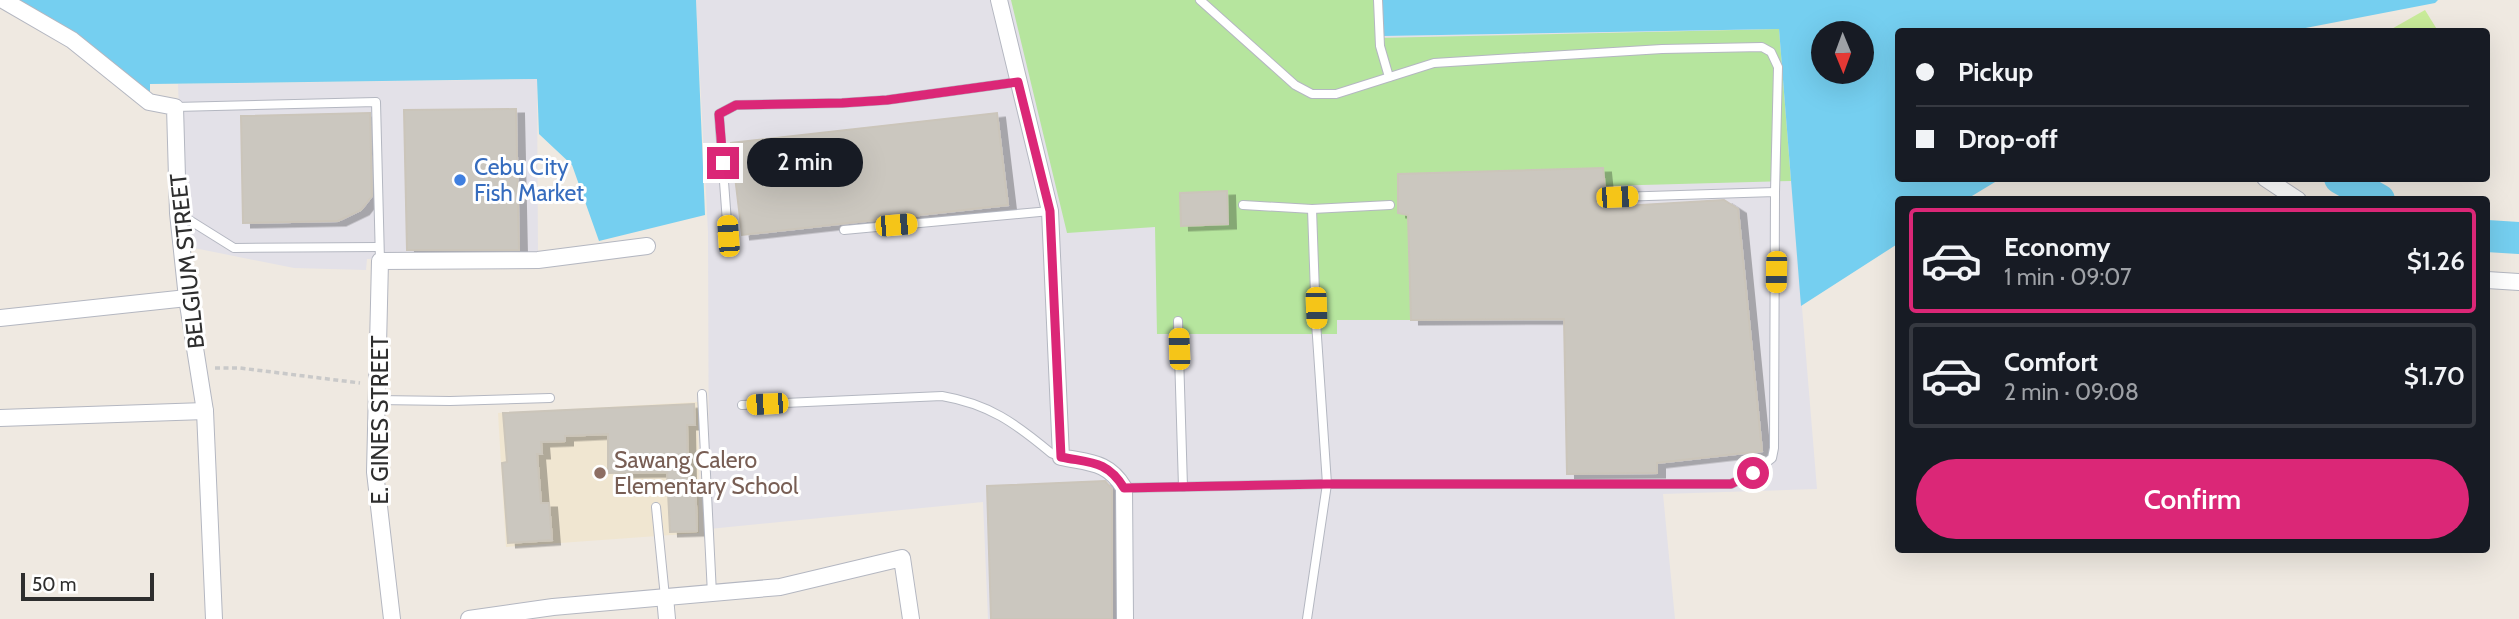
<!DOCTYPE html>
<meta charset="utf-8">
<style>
:root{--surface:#171b24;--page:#20242c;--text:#f1f3f6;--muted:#9ea1a6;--line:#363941;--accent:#db2777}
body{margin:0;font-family:Cabin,sans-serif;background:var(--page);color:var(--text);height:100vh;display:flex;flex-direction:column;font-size:26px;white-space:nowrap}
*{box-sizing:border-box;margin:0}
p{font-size:23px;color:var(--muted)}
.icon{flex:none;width:38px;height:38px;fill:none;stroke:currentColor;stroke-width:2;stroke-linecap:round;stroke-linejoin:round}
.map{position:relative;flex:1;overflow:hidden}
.panel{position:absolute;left:1895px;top:196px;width:595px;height:357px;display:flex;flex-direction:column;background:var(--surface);border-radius:7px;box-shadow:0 7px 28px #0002}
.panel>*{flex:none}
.guide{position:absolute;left:1895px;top:28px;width:595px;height:154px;border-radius:7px;box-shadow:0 7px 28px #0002;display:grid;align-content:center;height:154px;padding:0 21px;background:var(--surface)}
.needle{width:46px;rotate:179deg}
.buttons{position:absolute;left:1811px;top:21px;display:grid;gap:14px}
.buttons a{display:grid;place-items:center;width:63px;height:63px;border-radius:50%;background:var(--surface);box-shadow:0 7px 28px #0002;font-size:35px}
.scale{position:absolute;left:21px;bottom:18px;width:133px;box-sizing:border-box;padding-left:7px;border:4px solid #2e2e2e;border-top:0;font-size:19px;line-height:24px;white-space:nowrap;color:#2e2e2e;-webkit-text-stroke:5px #fff;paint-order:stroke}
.end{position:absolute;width:32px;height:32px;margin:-16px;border:9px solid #db2777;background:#fff;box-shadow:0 0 0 4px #fff}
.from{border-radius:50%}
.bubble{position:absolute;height:49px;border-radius:24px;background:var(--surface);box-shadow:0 7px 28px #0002;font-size:23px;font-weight:600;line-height:49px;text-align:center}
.car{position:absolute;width:21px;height:42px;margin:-21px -10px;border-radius:9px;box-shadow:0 0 5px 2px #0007;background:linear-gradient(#f5c518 24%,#345 0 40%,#f5c518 0 76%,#345 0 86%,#f5c518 0)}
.guide b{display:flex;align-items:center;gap:24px;height:66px;font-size:26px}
.guide b+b{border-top:2px solid var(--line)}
.guide i{width:18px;height:18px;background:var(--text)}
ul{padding:12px 0 0;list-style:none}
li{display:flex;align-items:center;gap:21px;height:105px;margin:0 14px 10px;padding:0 7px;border:4px solid var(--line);border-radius:7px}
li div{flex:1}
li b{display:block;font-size:26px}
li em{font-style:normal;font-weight:600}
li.current{border-color:var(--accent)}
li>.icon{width:63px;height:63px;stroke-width:1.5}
.action{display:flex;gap:14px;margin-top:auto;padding:14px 21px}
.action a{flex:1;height:80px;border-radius:42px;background:var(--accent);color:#fff;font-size:28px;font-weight:600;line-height:80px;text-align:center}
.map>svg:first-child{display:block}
.industrial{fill:#e3e1e8}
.education{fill:#f0e6d1}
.green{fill:#b6e59e}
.pitch{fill:#c9ec9a}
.water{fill:#75cff0;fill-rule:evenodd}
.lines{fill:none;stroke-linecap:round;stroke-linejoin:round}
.river{stroke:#75cff0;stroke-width:32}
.building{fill:#cbc7bf;stroke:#cbc5ba;stroke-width:2;filter:url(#shadow)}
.lane-casing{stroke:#b4b7c1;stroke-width:10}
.street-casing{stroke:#b4b7c1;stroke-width:18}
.path{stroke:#c9c9c9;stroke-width:3.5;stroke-dasharray:5 3.5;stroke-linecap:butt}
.lane{stroke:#fff;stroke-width:8}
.street{stroke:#fff;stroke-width:16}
.route{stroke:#db2777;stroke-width:9}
.shop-dot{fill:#3f7fe0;stroke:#fff;stroke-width:2.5}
.education-dot{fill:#8d6e63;stroke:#fff;stroke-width:2.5}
.labels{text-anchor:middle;stroke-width:6;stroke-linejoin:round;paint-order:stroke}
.shop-label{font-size:23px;fill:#366cbe;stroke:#fff;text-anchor:start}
.street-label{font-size:23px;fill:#2e2e2e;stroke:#fff}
.education-label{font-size:23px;fill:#785e54;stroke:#fff;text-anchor:start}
</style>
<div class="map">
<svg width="2519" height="619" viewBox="0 0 2519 619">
<defs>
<filter id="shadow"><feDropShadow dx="8" dy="4.5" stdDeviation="0" flood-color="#0004"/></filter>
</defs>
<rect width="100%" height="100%" fill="#efe9e1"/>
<g class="industrial">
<path d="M696 0H1383V36L1779 29 1817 489 1663 494 1675 619H988L983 502 709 529 708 232Z"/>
<path d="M537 79 538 255 367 259 366 270 294 268 184 246 178 84Z"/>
</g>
<path class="education" d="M698 402 699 533 506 547 498 413Z"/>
<path class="green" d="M1011 0H1375L1376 38 1779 29 1791 181 1605 186 1603 168 1398 174V213L1408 215 1411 320H1337V334H1157L1155 227 1067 233Z"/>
<path class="pitch" d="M2425 10 2438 31H2388Z"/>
<g class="water">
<path d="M4 0H696L705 215 599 241 572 165 539 134 537 79 150 84V100Z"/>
<path d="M1383 0H2438L2435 3 2290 31 1899 32V178L2000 179 1967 199 1899 200V243L1801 306 1779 29 1383 36ZM1824 33H1862V72H1824Z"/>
</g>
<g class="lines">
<g class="river">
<path d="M2340 178 2379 200"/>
<path d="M2487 236 2519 238"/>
</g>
</g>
<g class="building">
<path d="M516 109 519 250H407L404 110Z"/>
<path d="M370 113 372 196 361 210 338 221 243 223 241 116Z"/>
<path d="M997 113 1008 205 742 235 731 143Z"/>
<path d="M1603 168 1607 207 1724 200 1738 209 1762 451 1657 463V473L1567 474 1564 319 1411 320 1408 215 1398 213V174Z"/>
<path d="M1227 191 1228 224 1181 226 1180 193Z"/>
<path d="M694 404 695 425H687L688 480 695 479 697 531 670 532 667 472 608 473V434L565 436V441L541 442 542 454H537L541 503H549L552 540 508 543 502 463 507 462 503 413Z"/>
<path d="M1105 481 1112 489V619H991L987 486Z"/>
</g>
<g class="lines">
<g class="lane-casing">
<g id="lane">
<path d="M1200 0 1295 85 1312 94H1336L1434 63 1662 49 1762 47 1771 52 1778 67 1775 192"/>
<path d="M1378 0 1380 46 1389 77"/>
<path d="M175 107 376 102 380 261"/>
<path d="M1243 205 1312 209 1390 205"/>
<path d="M178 213 234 248 379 247"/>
<path d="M844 230 1050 211"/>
<path d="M728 236 719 114 736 105 842 103 887 100 1018 82"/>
<path d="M1178 321 1183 487"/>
<path d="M702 394 712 594"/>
<path d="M377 400 450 401 550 398"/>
<path d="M742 405 942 396C989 404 1015 423 1051 453L1061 457"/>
<path d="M1124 488 1327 484H1731L1753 473 1772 458 1774 448 1775 192 1617 197"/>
<path d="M656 507 665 597"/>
<path d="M1307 619 1327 484 1316 322 1312 209"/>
</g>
</g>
<g class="street-casing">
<g id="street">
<path d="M3 0 72 40 149 102 175 107 178 213 187 298 205 411 214 619"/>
<path d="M999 0 1050 211 1061 457C1089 463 1108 461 1124 488L1125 619"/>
<path d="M2265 178 2298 200"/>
<path d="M2487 280 2519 282"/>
<path d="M0 318 187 298"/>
<path d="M0 418 205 411"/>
<path d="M665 597 667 619"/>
<path d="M392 619 375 472 380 261 538 260 647 246"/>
<path d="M469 619 553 607 780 587 902 558 911 619"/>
</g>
</g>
<path class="path" d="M215 368H240L360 383"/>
<use href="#lane" class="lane"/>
<use href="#street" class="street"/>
</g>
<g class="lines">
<path class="route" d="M723 163 719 114 736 105 842 103 887 100 1018 82 1050 211 1061 457C1090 463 1107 460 1124 488L1327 484H1731L1753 473"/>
</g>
<circle class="shop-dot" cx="460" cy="180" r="7"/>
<circle class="education-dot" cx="600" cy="473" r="7"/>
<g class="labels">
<g class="shop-label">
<text x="474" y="175">Cebu City<tspan x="474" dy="26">Fish Market</tspan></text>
</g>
<g class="street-label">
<text transform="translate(187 261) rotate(-96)" y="8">BELGIUM STREET</text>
<text transform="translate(380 420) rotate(-90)" y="8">E. GINES STREET</text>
</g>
<g class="education-label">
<text x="614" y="468">Sawang Calero<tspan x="614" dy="26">Elementary School</tspan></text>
</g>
</g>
</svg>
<div class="buttons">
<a><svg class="needle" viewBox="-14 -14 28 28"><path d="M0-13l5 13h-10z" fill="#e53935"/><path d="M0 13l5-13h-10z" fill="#9ea1a6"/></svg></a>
</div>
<div class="scale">50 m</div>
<i class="end from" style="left:1753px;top:473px"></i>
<i class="end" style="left:723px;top:163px"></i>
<div class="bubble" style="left:747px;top:138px;width:116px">2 min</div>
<i class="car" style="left:1617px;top:197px;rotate:88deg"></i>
<i class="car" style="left:896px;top:225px;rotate:85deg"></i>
<i class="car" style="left:728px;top:236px;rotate:356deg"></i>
<i class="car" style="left:1776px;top:272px;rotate:181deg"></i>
<i class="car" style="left:1316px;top:308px;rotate:178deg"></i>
<i class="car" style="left:1179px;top:349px;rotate:358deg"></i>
<i class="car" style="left:767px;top:404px;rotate:267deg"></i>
<div class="guide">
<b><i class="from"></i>Pickup</b>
<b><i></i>Drop-off</b>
</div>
<section class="panel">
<ul>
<li class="current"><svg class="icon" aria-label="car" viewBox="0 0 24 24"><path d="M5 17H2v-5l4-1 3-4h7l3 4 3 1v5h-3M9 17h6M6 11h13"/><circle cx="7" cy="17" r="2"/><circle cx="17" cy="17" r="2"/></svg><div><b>Economy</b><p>1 min · 09:07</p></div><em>$1.26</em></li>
<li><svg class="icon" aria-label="car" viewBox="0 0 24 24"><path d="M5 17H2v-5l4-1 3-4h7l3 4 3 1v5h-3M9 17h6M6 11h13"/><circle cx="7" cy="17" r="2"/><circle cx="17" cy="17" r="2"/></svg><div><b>Comfort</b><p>2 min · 09:08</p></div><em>$1.70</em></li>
</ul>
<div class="action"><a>Confirm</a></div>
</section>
</div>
